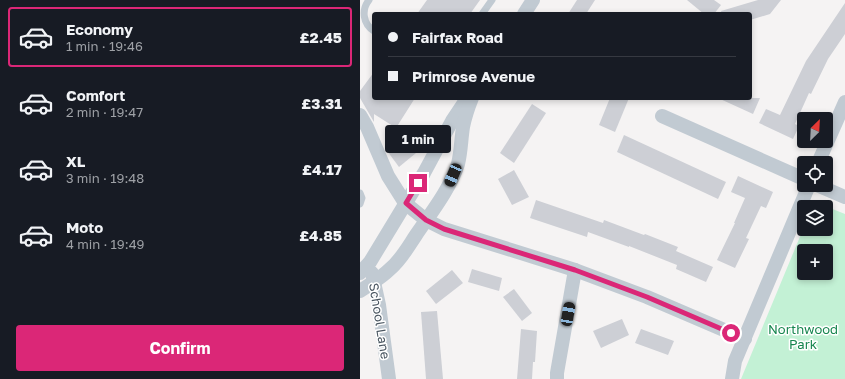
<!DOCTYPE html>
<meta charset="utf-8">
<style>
:root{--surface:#171b24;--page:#242831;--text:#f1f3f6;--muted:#9ea1a6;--line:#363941;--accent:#db2777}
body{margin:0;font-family:"Golos Text",sans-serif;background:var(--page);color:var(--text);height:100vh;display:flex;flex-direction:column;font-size:15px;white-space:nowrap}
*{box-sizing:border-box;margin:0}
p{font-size:13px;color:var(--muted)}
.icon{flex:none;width:22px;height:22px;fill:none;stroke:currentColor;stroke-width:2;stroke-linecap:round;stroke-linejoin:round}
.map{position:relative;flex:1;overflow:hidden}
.panel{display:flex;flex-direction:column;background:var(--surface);width:360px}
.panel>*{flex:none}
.top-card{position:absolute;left:12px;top:12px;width:380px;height:88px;border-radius:4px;box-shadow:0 2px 6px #0003;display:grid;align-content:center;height:88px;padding:0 16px;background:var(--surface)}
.needle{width:26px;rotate:24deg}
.tools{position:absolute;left:437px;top:112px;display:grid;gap:8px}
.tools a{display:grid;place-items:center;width:36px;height:36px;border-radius:4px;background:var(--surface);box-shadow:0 2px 6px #0003;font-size:20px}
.end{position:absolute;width:18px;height:18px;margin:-9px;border:5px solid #db2777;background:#fff;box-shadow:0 0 0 2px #fff}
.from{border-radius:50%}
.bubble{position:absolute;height:28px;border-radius:4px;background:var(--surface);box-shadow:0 2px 6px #0003;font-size:13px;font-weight:700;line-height:28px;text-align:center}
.car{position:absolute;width:12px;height:24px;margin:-12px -6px;border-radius:5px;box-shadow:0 0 3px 1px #0007;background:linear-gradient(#222 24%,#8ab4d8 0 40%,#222 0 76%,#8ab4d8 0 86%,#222 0)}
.top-card b{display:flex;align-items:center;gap:14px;height:38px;font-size:15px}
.top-card b+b{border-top:1px solid var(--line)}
.top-card i{width:10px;height:10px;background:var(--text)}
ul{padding:7px 0 0;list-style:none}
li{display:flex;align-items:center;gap:12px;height:60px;margin:0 8px 6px;padding:0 8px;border:2px solid transparent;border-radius:4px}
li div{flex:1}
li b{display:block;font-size:15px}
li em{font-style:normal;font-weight:700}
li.active{border-color:var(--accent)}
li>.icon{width:36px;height:36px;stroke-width:1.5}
.cta{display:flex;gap:8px;margin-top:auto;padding:8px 16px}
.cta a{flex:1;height:46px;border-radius:4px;background:var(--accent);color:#fff;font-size:16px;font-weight:700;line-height:46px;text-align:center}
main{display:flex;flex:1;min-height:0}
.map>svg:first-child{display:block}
.green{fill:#c3f1d5;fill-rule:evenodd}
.building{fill:#cdcfd5}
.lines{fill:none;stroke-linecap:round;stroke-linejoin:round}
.service{stroke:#c1cad2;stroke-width:7}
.minor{stroke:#c1cad2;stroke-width:14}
.route{stroke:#db2777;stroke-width:5}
.labels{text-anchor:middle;stroke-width:3;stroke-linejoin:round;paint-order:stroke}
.street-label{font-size:13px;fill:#4a5661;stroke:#fff}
.park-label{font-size:13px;fill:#17864f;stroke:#fff}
</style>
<main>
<section class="panel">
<ul>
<li class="active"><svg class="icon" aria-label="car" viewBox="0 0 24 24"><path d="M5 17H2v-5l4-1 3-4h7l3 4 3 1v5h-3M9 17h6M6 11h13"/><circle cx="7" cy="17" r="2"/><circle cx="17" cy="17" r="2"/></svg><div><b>Economy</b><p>1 min · 19:46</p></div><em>£2.45</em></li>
<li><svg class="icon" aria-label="car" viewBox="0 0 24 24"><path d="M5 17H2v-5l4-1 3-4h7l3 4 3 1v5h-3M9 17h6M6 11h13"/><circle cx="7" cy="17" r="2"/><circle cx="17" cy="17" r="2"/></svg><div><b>Comfort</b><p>2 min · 19:47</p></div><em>£3.31</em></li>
<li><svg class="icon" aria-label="car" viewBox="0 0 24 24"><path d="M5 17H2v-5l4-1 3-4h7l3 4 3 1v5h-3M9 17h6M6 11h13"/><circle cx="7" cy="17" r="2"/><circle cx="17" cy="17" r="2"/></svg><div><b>XL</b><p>3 min · 19:48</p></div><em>£4.17</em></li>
<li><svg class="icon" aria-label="car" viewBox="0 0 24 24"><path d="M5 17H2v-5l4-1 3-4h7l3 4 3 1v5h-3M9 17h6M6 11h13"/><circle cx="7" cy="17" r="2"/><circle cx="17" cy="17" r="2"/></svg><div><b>Moto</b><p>4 min · 19:49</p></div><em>£4.85</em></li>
</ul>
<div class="cta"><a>Confirm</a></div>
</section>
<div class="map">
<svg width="485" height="379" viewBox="0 0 485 379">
<rect width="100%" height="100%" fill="#f5f3f3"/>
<path class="green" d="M455 202 485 214V379H381L444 227V229H466V207H453ZM444 251H466V273H444Z"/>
<g class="building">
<path d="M67 0H120L110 14H57Z"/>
<path d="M217 0H235L226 14H208Z"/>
<path d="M327 0H354L361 5 354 14H344Z"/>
<path d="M398 0H421L410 14 390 20V14H362L361 11Z"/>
<path d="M485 3V34L468 59 451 94 449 93 435 124 439 126 433 139 399 123 406 109 420 115 446 61Z"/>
<path d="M14 72V98H55L36 128 14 114V122L0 98V91Z"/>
<path d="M250 98H269L255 132 239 125Z"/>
<path d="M358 98H400L393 114Z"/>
<path d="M172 104 186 113 154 163 140 153Z"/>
<path d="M42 135 56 153 39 167 25 148Z"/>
<path d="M264 135 366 182 358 199 257 152Z"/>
<path d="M154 170 169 197 152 205 138 179Z"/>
<path d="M378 176 413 192 406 208 401 206 386 238 389 239 375 268 357 260 375 223H374L385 198 371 192Z"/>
<path d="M176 200 243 223 244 220 284 235 285 234 318 247 316 251 353 267 346 282 316 269 317 265 269 246V247L228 232 227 237 170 218Z"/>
<path d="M112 269 142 278 139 291 108 282Z"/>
<path d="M92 270 103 283 76 304 66 291Z"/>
<path d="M154 289 172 313 162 321 143 297Z"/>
<path d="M77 311 83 379H66L61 312Z"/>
<path d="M262 319 269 335 241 348 233 331Z"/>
<path d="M161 329 177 331 175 362H173L172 379H157Z"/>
<path d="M281 329 314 341 308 355 275 343Z"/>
</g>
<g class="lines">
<g class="service">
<path d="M9 0C1 10 3 24 14 31"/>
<path d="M122 14 132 0"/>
<path d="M0 193 2 198 0 204"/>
</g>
<g class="minor">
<path d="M164 14 173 0"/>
<path d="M0 115 7 127 28 176 45 203 66 220 84 229 215 270 287 297 385 339"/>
<path d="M302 116 444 179"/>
<path d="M458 163 485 102"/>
<path d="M457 185 485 197"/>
<path d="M0 273 10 262 64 173 92 121 106 100"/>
<path d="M12 273 19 305 29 379"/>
<path d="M0 291C10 284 21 278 30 269 41 260 48 247 56 235 71 213 90 189 98 164 101 152 101 140 103 127 105 117 108 108 112 98"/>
<path d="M197 379V373L215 270"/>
<path d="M372 379 375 361 449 185"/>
</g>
</g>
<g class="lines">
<path class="route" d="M58 183 46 203 66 220 84 229 215 270 287 297 371 333"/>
</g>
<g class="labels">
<g class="street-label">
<text transform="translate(20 321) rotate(81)" y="5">School Lane</text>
</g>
<g class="park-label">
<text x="443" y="334">Northwood<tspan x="443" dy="15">Park</tspan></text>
</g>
</g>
</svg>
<div class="tools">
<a><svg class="needle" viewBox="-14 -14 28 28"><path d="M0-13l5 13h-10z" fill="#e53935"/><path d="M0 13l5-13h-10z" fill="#9ea1a6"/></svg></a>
<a><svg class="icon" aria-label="locate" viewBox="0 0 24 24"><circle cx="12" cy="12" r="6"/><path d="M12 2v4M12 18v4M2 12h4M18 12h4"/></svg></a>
<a><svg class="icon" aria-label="layers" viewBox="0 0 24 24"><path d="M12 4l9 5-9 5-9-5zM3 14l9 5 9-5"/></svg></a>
<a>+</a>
</div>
<i class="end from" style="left:371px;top:333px"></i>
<i class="end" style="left:58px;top:183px"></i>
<div class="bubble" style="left:25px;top:125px;width:66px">1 min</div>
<i class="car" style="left:93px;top:175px;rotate:203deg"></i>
<i class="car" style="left:208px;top:314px;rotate:10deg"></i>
<div class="top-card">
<b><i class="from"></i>Fairfax Road</b>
<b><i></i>Primrose Avenue</b>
</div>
</div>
</main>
